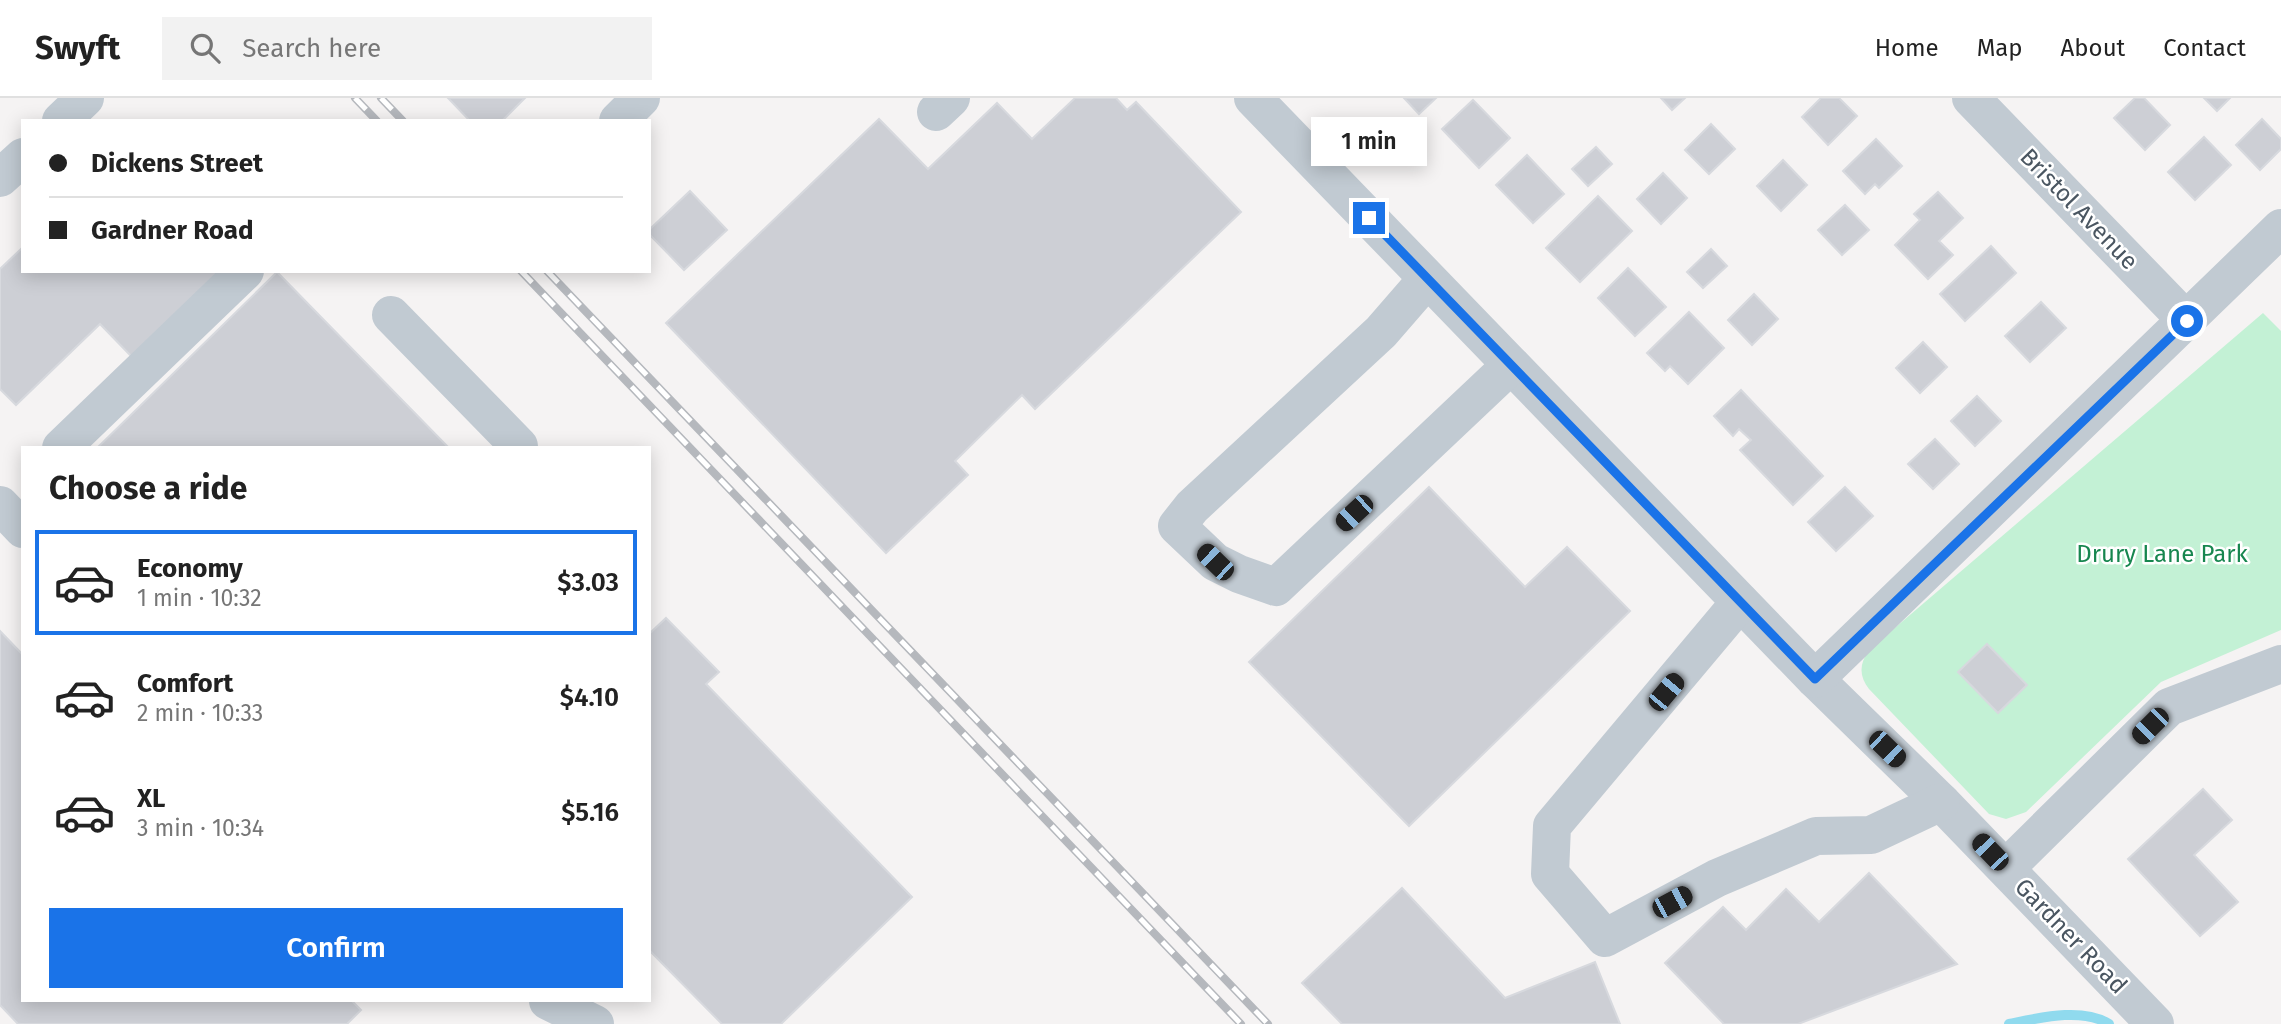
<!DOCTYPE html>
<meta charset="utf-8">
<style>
:root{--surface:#fff;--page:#f2f2f2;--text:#222;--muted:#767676;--line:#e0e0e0;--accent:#1a73e8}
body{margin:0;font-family:"Fira Sans",sans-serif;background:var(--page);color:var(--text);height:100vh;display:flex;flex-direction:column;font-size:26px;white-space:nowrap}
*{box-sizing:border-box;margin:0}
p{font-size:23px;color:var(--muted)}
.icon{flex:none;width:38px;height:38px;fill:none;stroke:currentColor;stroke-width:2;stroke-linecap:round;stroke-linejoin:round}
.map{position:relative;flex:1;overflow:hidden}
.drawer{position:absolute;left:21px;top:348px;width:630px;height:556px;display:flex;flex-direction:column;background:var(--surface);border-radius:0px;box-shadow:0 4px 18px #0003}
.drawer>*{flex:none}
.banner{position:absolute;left:21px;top:21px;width:630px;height:154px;border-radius:0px;box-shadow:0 4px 18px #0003;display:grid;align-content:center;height:154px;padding:0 28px;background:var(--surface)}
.end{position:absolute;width:32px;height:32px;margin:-16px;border:9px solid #1a73e8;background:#fff;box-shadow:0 0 0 4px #fff}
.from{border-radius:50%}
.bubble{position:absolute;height:49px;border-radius:0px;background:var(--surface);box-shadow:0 4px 18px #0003;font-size:23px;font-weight:600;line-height:49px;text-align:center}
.car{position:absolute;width:21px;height:42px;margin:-21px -10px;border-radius:9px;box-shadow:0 0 5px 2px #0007;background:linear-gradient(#222 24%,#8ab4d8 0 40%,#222 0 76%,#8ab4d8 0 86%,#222 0)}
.banner b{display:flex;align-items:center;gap:24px;height:66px;font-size:26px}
.banner b+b{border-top:2px solid var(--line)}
.banner i{width:18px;height:18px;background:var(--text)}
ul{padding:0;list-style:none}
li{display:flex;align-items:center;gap:21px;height:105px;margin:0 14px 10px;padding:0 14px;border:4px solid transparent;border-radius:0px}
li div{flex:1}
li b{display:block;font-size:26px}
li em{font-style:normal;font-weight:600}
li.active{border-color:var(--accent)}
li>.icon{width:63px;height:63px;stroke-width:1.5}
h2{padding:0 28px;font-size:32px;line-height:84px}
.cta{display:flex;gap:14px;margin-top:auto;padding:14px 28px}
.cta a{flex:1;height:80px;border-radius:0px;background:var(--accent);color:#fff;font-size:28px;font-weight:600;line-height:80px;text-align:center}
header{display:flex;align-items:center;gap:42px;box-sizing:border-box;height:98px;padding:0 35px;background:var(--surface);border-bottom:2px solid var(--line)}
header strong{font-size:33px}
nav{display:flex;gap:38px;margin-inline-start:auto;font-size:24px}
.search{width:490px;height:63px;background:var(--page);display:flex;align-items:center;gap:18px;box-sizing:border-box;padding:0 24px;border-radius:0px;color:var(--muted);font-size:26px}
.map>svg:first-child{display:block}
.green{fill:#c3f1d5}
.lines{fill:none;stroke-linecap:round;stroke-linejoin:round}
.stream{stroke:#90daee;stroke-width:10}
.building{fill:#cdcfd5;stroke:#d7d9de;stroke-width:2}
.minor{stroke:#c1cad2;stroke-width:38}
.rail-casing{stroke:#b5b8bd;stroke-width:8}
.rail{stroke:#fff;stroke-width:5;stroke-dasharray:16;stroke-linecap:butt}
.route{stroke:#1a73e8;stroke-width:9}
.labels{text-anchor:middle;stroke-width:5;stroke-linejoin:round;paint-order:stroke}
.street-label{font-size:24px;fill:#4a5661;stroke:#fff}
.park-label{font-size:24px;fill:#17864f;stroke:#fff}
</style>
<header>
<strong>Swyft</strong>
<div class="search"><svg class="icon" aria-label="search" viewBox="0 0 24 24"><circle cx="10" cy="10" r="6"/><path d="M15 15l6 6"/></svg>Search here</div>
<nav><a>Home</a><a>Map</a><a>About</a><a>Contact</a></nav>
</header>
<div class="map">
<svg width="2281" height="926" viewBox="0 0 2281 926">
<rect width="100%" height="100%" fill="#f5f3f3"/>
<path class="green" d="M2263 215 2281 233V532L2161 584 2026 714 2006 721 1989 716 1869 591C1859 578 1859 566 1869 552Z"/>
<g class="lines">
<path class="stream" d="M2009 926C2039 920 2082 909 2109 926"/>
</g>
<g class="building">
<path d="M448 0H525L502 23H470Z"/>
<path d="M1075 0H1116L1127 12 1136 4 1241 114 1035 311 1022 297 955 363 968 377 886 455 666 225 879 21 928 71 997 5 1032 41Z"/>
<path d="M1404 0H1436L1419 16Z"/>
<path d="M1661 0H1685L1672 12Z"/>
<path d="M1821 0H1839L1857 18 1828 47 1802 19Z"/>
<path d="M2135 0H2144L2170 27 2145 52 2114 20Z"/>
<path d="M2204 0H2230L2217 13Z"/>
<path d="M1473 2 1510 40 1479 70 1442 31Z"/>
<path d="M2262 21 2281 41V51L2260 72 2236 47Z"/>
<path d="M1711 26 1735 51 1709 76 1685 52Z"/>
<path d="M2204 39 2231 67 2195 102 2168 74Z"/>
<path d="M1876 41 1902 68 1879 90 1875 86 1865 96 1843 73Z"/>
<path d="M1596 49 1612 66 1588 88 1572 71Z"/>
<path d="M1527 57 1564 96 1533 125 1496 87Z"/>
<path d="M1783 62 1807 87 1781 113 1757 88Z"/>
<path d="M1663 75 1687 100 1661 126 1637 101Z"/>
<path d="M690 93 727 132 684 172 649 136V132Z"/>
<path d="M1938 94 1963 120 1939 143 1953 157 1928 181 1895 147 1920 122 1914 116Z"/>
<path d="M1598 98 1632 133 1580 184 1546 150Z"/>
<path d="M1845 107 1869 132 1842 157 1818 132Z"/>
<path d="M1991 148 2016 175 1965 223 1940 196Z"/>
<path d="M23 149V173H220L132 259 100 226 16 307 0 291V171Z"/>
<path d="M1711 151 1727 168 1703 190 1687 174Z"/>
<path d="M1628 170 1666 209 1635 238 1598 200Z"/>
<path d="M277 174 449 350H97Z"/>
<path d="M1754 196 1778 221 1752 247 1728 222Z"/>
<path d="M2041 204 2066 230 2030 264 2005 238Z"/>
<path d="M1689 214 1724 250 1688 286 1670 268 1665 273 1647 255Z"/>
<path d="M1923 244 1947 269 1920 295 1896 270Z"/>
<path d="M1741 292 1823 378 1793 407 1740 352 1751 342 1739 331 1733 338 1714 318Z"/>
<path d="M1977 298 2001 323 1975 348 1951 323Z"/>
<path d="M1935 341 1959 366 1933 391 1908 366Z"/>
<path d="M1429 389 1525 489 1567 449 1630 513 1409 728 1249 564Z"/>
<path d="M1845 389 1873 418 1836 453 1808 424Z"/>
<path d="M666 520 719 574 706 586 912 799 781 926H722L649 852V536Z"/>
<path d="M0 533 23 557V903H352L361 912 347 926H18L0 907Z"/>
<path d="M1987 546 2027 587 1998 615 1958 574Z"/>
<path d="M2203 691 2232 722 2194 757 2238 804 2200 838 2128 761Z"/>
<path d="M1869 775 1957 866 1798 926H1724L1665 865 1723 809 1746 832 1786 791 1819 824Z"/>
<path d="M1402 790 1505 900 1595 864 1620 926H1342L1302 885Z"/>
</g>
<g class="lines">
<g class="minor">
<path d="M1253 0 1815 581 1941 704 2155 926"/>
<path d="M1971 0 2187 223"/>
<path d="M936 14 951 0"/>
<path d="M61 23 85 0"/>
<path d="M618 23 641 0"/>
<path d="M0 80 23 59"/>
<path d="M1427 181 1381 234 1192 409 1177 428 1215 464 1239 476 1276 489 1511 267"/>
<path d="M391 217 519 348 517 350"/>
<path d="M61 350 245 173"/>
<path d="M0 407 23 431"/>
<path d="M1740 504 1552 728 1550 776 1605 840 1717 780 1816 738 1871 737 1941 704"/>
<path d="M1815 581 2281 130"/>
<path d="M2006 770 2169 609 2281 566"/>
<path d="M548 903 595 926"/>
</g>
<g class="rail-casing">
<g id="rail">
<path d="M355 0 377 23"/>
<path d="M381 0 403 23"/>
<path d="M521 173 1241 926"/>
<path d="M547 173 1268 926"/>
</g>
</g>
<use href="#rail" class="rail"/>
</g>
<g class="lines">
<path class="route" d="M1369 120 1815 581 2187 223"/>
</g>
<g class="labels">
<g class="street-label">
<text transform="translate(2079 111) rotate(46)" y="8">Bristol Avenue</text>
<text transform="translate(2071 838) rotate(46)" y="8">Gardner Road</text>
</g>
<g class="park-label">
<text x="2162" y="464">Drury Lane Park</text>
</g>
</g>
</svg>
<i class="end from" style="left:2187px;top:223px"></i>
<i class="end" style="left:1369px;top:120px"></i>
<div class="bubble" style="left:1311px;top:19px;width:116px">1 min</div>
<i class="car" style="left:1354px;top:415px;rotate:227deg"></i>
<i class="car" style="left:1215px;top:464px;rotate:314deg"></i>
<i class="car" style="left:1666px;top:594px;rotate:40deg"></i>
<i class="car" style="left:2150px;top:628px;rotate:225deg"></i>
<i class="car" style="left:1887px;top:651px;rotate:134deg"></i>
<i class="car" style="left:1990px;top:754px;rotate:316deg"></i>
<i class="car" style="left:1672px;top:804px;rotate:62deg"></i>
<div class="banner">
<b><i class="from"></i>Dickens Street</b>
<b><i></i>Gardner Road</b>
</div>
<section class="drawer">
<h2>Choose a ride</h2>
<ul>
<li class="active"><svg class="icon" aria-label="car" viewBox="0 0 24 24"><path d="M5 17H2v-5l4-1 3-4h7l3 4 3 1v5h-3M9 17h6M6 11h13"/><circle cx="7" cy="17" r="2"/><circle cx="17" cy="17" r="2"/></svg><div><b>Economy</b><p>1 min · 10:32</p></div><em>$3.03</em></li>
<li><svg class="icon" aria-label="car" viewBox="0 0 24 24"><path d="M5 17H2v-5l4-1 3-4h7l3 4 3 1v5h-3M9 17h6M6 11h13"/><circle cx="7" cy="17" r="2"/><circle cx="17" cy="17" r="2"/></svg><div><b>Comfort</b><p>2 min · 10:33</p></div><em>$4.10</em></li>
<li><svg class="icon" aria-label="car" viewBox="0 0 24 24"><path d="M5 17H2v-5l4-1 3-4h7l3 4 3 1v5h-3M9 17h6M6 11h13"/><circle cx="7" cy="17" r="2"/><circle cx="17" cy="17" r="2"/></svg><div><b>XL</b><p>3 min · 10:34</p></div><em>$5.16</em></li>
</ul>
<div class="cta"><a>Confirm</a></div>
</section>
</div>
